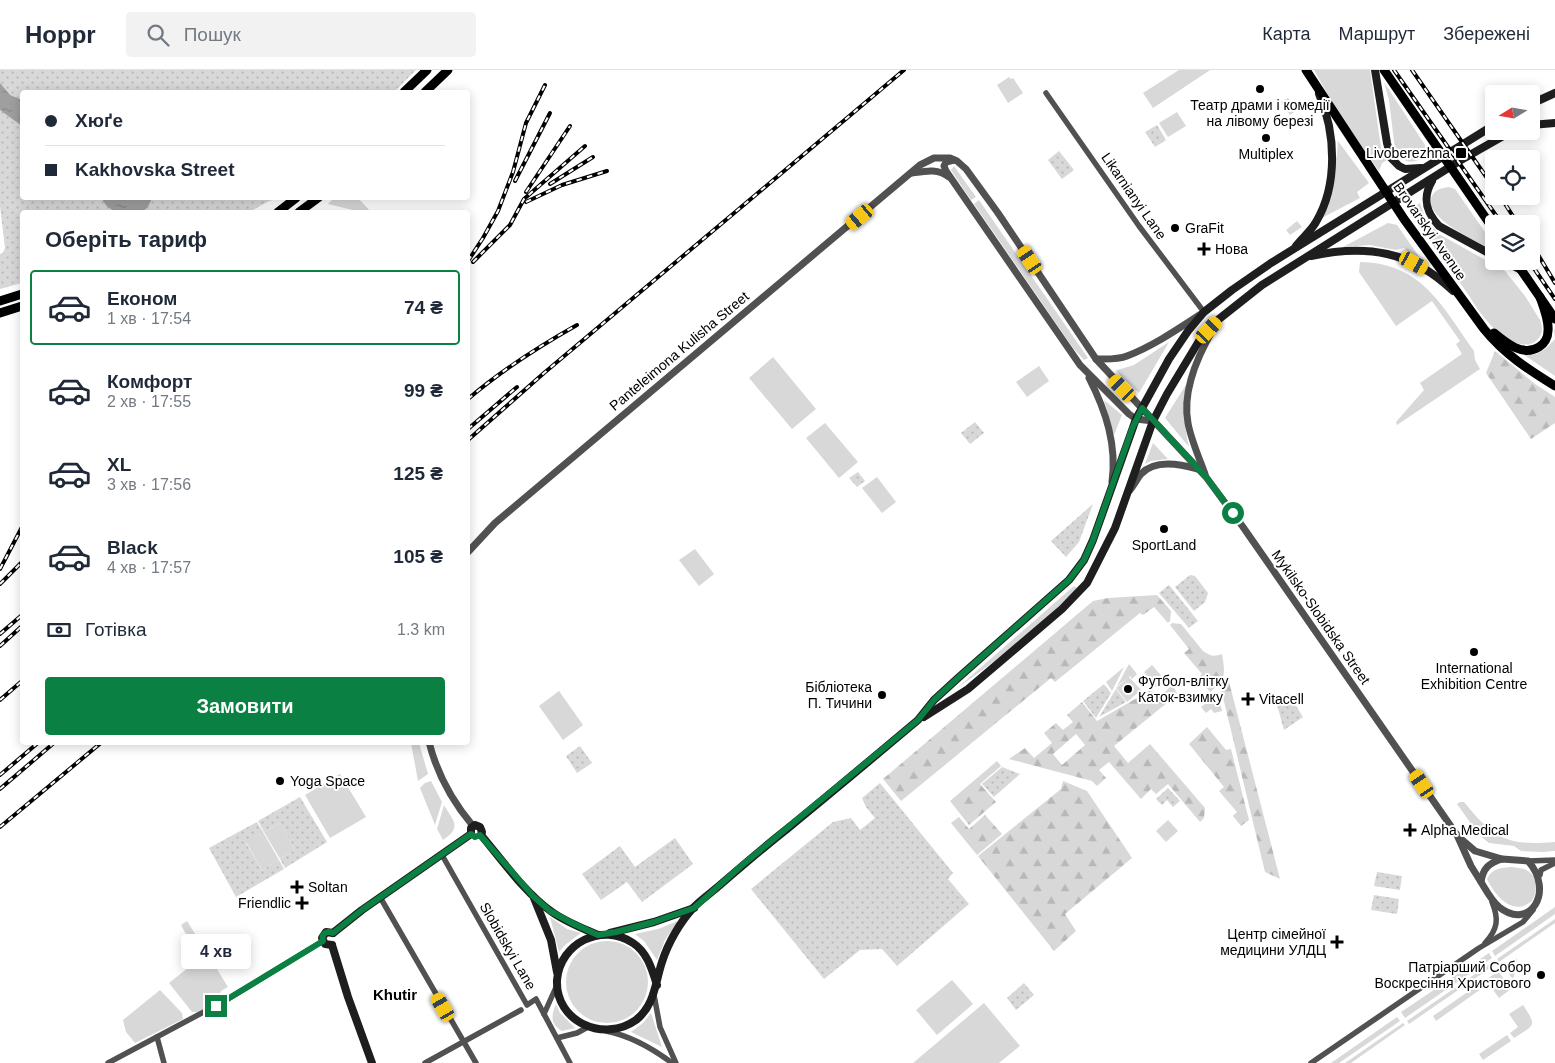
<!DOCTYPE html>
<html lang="uk">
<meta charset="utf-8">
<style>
:root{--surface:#fff;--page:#f2f2f3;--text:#1f2937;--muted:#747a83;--line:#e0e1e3;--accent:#0b8043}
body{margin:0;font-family:Arial,sans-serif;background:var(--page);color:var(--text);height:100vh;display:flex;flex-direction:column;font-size:19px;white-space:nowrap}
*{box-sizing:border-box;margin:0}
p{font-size:16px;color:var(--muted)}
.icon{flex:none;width:28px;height:28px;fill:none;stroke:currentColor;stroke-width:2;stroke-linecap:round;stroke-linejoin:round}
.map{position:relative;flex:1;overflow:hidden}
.drawer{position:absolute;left:20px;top:140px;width:450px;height:535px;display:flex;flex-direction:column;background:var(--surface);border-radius:5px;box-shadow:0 2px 12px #0003}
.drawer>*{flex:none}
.banner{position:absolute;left:20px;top:20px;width:450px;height:110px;border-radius:5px;box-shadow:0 2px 12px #0003;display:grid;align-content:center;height:110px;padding:0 25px;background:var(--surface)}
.needle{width:32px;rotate:259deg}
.tools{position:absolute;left:1485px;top:15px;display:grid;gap:10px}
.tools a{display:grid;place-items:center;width:55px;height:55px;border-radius:5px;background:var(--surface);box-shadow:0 2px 12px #0003;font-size:25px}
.end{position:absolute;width:22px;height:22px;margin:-11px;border:6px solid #0b8043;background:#fff;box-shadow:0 0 0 2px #fff}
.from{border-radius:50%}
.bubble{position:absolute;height:35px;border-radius:5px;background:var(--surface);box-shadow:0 2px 12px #0003;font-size:16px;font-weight:600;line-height:35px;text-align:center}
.car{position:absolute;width:15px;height:30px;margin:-15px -8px;border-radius:6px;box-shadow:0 0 4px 1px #0007;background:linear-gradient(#f5c518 24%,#345 0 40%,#f5c518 0 76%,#345 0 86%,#f5c518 0)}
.banner b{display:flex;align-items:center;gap:18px;height:48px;font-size:19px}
.banner b+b{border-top:1px solid var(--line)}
.banner i{width:12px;height:12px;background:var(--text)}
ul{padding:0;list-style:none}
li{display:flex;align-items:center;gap:15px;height:75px;margin:0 10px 8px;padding:0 15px;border:2px solid transparent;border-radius:5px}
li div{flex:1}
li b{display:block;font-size:19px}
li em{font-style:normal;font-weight:600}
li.selected{border-color:var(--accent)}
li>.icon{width:45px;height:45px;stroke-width:1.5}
h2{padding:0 25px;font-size:22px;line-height:60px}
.pay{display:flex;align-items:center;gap:12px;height:55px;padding:0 25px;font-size:19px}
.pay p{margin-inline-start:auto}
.cta{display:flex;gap:10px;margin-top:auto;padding:10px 25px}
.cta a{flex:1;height:58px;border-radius:5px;background:var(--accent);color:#fff;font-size:20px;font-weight:600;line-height:58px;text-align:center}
header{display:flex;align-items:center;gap:30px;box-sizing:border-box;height:70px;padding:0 25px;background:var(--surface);border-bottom:1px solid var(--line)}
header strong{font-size:24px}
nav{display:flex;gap:28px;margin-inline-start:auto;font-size:18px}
.search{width:350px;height:45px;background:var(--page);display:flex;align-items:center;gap:12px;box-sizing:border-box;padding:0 18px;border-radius:5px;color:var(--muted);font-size:19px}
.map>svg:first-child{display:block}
.green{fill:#d8d8d8}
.forest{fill:url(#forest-firs);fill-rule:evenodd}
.park{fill:url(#park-dots)}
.water{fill:url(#water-ripples)}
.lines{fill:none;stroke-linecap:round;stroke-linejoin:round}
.minor{stroke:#515151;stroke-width:5.5}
.tertiary{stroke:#515151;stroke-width:7}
.secondary{stroke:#1e1e1e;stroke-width:8}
.primary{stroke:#000;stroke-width:9}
.rail-casing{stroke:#000;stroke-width:4}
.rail{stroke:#fff;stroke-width:2;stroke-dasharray:5.5;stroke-linecap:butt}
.route{stroke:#0b8043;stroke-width:6}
.poi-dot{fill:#000;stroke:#fff;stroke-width:2}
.labels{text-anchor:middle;stroke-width:4;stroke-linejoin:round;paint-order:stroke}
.poi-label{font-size:14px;fill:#000;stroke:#fff;text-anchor:start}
.street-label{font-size:14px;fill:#000;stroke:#fff}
.neighbourhood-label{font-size:15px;font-weight:bold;fill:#000;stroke:#fff}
</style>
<header>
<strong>Hoppr</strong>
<div class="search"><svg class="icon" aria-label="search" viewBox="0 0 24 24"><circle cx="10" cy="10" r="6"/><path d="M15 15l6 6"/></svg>Пошук</div>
<nav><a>Карта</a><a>Маршрут</a><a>Збережені</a></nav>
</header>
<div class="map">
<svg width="1555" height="993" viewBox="0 0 1555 993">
<defs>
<pattern id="forest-firs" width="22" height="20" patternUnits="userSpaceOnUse" patternTransform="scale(1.25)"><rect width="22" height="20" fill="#d8d8d8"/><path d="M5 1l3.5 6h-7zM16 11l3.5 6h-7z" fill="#b8b8b8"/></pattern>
<pattern id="park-dots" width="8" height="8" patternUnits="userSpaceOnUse" patternTransform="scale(1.25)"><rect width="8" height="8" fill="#d8d8d8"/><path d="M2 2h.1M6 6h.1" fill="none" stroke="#b8b8b8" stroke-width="1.8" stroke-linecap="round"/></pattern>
<pattern id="water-ripples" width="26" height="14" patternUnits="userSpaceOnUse" patternTransform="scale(1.25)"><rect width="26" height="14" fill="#9f9f9f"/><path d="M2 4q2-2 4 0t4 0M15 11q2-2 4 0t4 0" fill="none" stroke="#878787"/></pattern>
</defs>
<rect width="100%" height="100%" fill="#fff"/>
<g class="green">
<path d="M1179 0H1210L1153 38 1143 23Z"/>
<path d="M1314 0H1370L1381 78 1387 90 1382 93 1379 101 1344 53Z"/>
<path d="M1009 7 1011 9 1013 8 1023 23 1008 33 997 15Z"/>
<path d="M1384 12 1425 75 1424 87C1411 95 1404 93 1395 80L1389 30Z"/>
<path d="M1288 28 1297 40 1290 45 1281 32Z"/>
<path d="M1177 42 1186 56 1168 67 1159 53Z"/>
<path d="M1338 71 1369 113 1357 122 1360 128 1320 149 1335 106Z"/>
<path d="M954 96 976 127 971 130 951 100Z"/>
<path d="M1449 117 1455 119 1494 175V181C1479 172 1427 150 1431 129 1433 120 1441 118 1449 117Z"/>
<path d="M334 128H358L371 142H361L328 134Z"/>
<path d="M979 130 1088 288 1084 290 1073 278 974 134Z"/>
<path d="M1420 133 1425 148 1439 164 1505 201 1525 226 1540 250C1543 258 1543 265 1536 271 1521 283 1496 262 1487 251 1478 241 1471 228 1463 217 1445 192 1427 167 1409 142L1411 139Z"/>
<path d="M1297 151 1302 157 1290 165 1286 160Z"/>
<path d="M1388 153 1397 155 1420 188 1409 183 1404 178 1396 180 1370 175 1343 177Z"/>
<path d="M1360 192C1422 193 1442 236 1474 281L1475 290 1480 299 1397 355 1396 352 1424 320 1420 313 1462 284 1456 274 1460 271 1432 231 1396 256 1359 202Z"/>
<path d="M1554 259 1555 260V306L1523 284C1537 288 1546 279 1555 269Z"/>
<path d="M1169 272 1139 323 1116 301 1117 300 1134 295Z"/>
<path d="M773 287 816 339 792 359 749 308Z"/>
<path d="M1039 296 1049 311 1027 327 1016 312Z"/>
<path d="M1189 310C1183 337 1183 350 1189 377L1165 348Z"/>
<path d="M1104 330 1122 345 1114 365Z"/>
<path d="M825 353 858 392 839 408 806 368Z"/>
<path d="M1153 373 1168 389 1151 391 1145 394Z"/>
<path d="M877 407 896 432 882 443 862 418Z"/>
<path d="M695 479 714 504 699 516 679 490Z"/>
<path d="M1074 516 1077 518C1042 557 998 589 956 619Z"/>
<path d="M1129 594 1137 604 1132 609 1130 606 1129 607 1141 620 1127 632 1116 618 1128 608 1117 616Z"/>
<path d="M1152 595 1165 610 1156 617 1144 602Z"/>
<path d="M1124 597 1112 621 1106 612Z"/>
<path d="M1170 617 1174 618 1177 623 1169 630 1164 623Z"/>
<path d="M559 621 583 655 563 670 539 636Z"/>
<path d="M1218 624 1222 641 1214 643 1211 639 1206 643 1201 637Z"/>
<path d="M411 673H419L428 704 418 711Z"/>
<path d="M340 704 366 747 330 768 305 725Z"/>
<path d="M431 711 442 732 435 755 420 718 425 713Z"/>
<path d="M1460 732H1464C1494 769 1507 776 1555 772V781L1543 782 1521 781 1514 776 1489 773 1479 765 1457 734Z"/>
<path d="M444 735C454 752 462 757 443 770L437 759Z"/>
<path d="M1168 750 1178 761 1166 772 1156 761Z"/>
<path d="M280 753 295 780 280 789 264 762Z"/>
<path d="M263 762 279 790 262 800 246 772Z"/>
<path d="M1512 797C1516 798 1521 798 1524 799 1538 804 1538 820 1532 831 1513 847 1495 826 1487 809 1492 798 1501 798 1512 797Z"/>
<path d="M1555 837V844L1495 886 1492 881Z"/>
<path d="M550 847 567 859 581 863 565 875 559 882Z"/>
<path d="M1555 849V853L1499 892 1497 889Z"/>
<path d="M187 851 228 917 221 921 218 931 197 942H192L169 913 199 889 181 855Z"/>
<path d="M678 851 665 870 657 890 644 871 635 864 658 859Z"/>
<circle cx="607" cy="912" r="41"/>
<path d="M1489 883 1492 888 1405 948 1401 942Z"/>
<path d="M1517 888 1514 907 1512 908 1504 897Z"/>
<path d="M1494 891 1496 894 1409 954 1407 951Z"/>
<path d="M1498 901 1511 919 1499 928 1486 910Z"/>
<path d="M952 910 973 934 937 965 916 940Z"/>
<path d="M1485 910 1488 914 1436 951 1433 946Z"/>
<path d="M160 920 182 943 183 949 135 973 126 962 123 950Z"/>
<path d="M984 933 1020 976 999 993H913Z"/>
<path d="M556 934 560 943 575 958 562 961C550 954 551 946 556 934Z"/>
<path d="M1523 935C1538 957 1534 955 1514 968L1510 963 1518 957 1509 944Z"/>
<path d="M651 943 662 977 631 962 643 953Z"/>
<path d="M1397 947 1400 951 1339 993H1331Z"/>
<path d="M1403 953 1405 955 1351 993H1345Z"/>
<path d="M1507 965 1511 971 1483 990 1479 984Z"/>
</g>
<g class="forest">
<path d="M1495 281 1535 314 1555 327V353L1531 369 1486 303Z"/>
<path d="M1157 525 1171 541 1170 551 1168 553 1154 537 1143 545 1140 543 1055 612 1051 608 901 731 883 709 1093 531 1108 528Z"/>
<path d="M1172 553 1181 554 1203 581C1210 586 1214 587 1222 584 1225 603 1227 609 1210 622L1198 607 1202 604 1184 583 1189 579 1170 555Z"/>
<path d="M1228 608 1280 809 1265 802 1221 619Z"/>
<path d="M1149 621 1161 623 1168 632 1114 676 1128 693 1150 674 1205 738 1204 748 1200 752 1168 714 1156 724 1151 719 1141 729 1109 692 1099 700 1106 708 1097 716 1092 711 1009 689 1025 678 1034 688 1052 673 1044 663 1056 653 1063 660 1073 652 1067 645 1082 632 1097 651ZM1076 664 1085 675 1062 695 1053 684Z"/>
<path d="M1207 657 1226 680 1231 679 1249 750 1241 756 1233 746 1237 742 1219 721 1224 717 1189 674Z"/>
<path d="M997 691 1001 696 980 714 996 732 969 755 950 731Z"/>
<path d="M1063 711 1087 721 1132 788 1065 844 1076 861 1054 881 978 786 1061 719Z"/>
<path d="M985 745 1002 764 977 785 951 753 959 747 969 759Z"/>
</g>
<g class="park">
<path d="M0 0H416L394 22H22V128H279L269 131 249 142H22V213L0 219V184L3 183 5 178 0 136Z"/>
<path d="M1157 55 1166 70 1155 77 1145 62Z"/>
<path d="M1059 81 1074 100 1062 109 1048 90Z"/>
<path d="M975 352 984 363 970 374 961 363Z"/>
<path d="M858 402 865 411 857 417 849 408Z"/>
<path d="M1093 434 1079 472 1066 487 1051 471Z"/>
<path d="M1190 505 1195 506 1208 523 1205 532 1194 541 1175 517Z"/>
<path d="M1169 515 1198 551 1189 558 1159 523Z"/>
<path d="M1104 614 1111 623 1096 648 1083 631Z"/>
<path d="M1116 619 1126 632 1099 647Z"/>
<path d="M1288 623 1303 647 1284 660 1276 631Z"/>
<path d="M580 676 592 693 577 703 566 686Z"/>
<path d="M1002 697 1020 704 994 727 982 714Z"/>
<path d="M880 713 953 803 948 809 969 834 897 896 882 879 860 880 824 909 751 819 833 752 851 748 860 760 875 748 866 737 862 728Z"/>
<path d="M1168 718 1180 731 1173 737 1167 730 1162 735 1156 729Z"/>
<path d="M300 727 327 772 285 798 280 789 295 780 280 753 264 762 258 751Z"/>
<path d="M257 752 263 762 246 773 262 800 279 790 284 799 236 827 209 778Z"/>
<path d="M675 768 693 794 642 832 627 812 601 830 582 804 620 776 635 797Z"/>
<path d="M1377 802 1402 806 1400 820 1374 816Z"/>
<path d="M1374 825 1399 829 1397 844 1371 840Z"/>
<path d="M1024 913 1034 925 1016 940 1007 928Z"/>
</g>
<g class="water">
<path d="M0 13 10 25 22 30V56L0 40Z"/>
<path d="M102 128H152C150 133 148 138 143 141 131 148 106 143 102 128Z"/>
</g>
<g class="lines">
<g class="minor">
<path d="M1046 23 1139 156 1204 242"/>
<path d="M442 785 527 935 536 929 570 993"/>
<path d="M1528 791 1555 790"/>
<path d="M1540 805 1541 800 1555 793"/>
<path d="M380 827 476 993"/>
<path d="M1485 873C1498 859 1499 849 1492 832"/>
<path d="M654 925 660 957 676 993"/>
<path d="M544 944 557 915"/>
<path d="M606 961C631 966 652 978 672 993"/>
<path d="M157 967 164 993"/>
<path d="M557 968 577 963 588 957"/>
<path d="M108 993 228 929 323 871"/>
<path d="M425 993 521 940"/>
<path d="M1311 993 1479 878 1523 852 1533 840"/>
</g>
<g class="tertiary">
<path d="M954 90 946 92 944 96 946 101 1080 295 1129 344 1136 349 1153 351"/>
<path d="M912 103C925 101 938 98 949 107"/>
<path d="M1096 289C1106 289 1117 290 1127 286 1153 276 1178 259 1201 244"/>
<path d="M1089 308C1106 341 1117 375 1112 412"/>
<path d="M1205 404C1199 387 1191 370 1188 353 1182 321 1198 285 1214 258"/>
<path d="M1130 420C1134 415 1137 409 1141 404 1155 389 1180 394 1197 399"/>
<path d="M468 482 495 453 920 95 934 88H950L957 91 966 99 998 143 1096 289 1206 407 1243 457 1457 765 1471 796 1481 812"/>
<path d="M429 672C437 704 452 731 473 756"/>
<path d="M1461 769 1475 781 1502 789"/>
<path d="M1502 789 1528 791C1555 821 1530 862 1499 837 1491 830 1486 820 1481 812 1483 798 1489 793 1502 789Z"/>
</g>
<g class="secondary">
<path d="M1375 0 1387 73 1391 88 1399 96 1405 99 1421 98"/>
<path d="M1531 34 1555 23"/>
<path d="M1531 55 1555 53"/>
<path d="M1432 111C1422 128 1426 142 1439 156L1494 186"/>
<path d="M1296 176C1302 168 1311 161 1316 152 1338 115 1336 63 1319 24"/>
<path d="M1311 186C1366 174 1412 181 1453 221"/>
<path d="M1504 191 1521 200"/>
<path d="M924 647 968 619 1062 539 1087 513 1115 458 1153 351 1167 324 1199 271 1219 249 1262 215 1461 90 1512 61"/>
<path d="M471 764V758L475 755 480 757 482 762 481 765"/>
<path d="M481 765C502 790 525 823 552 842 566 852 582 858 598 865"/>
<path d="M534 828 551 870 557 902"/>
<path d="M333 863 362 840 471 764"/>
<path d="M610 863 654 852 694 838"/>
<path d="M332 875 348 927 372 993"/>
<path d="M332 875 325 874 322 868 326 862 333 863"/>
<path d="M657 915C652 899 647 882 633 873 602 852 560 873 557 910 555 952 604 973 636 950 655 935 655 913 662 892 668 873 680 852 694 837 702 829 712 822 720 815 742 796 764 777 787 759 831 723 874 687 918 650L934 630 958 608 1069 510 1084 490 1093 470 1136 349 1169 289 1188 261 1204 242 1232 220 1271 193 1494 55"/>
</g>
<g class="primary">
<path d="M1306 0 1404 149 1484 259C1504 284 1529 300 1555 316"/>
<path d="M1384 0 1494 160"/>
<path d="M404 22 427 0"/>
<path d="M425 22 448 0"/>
<path d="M278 142 296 128"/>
<path d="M299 142 318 128"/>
<path d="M1515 191 1555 249"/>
<path d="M0 231 22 224"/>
<path d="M0 243 22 236"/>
<path d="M1494 263C1506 273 1523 287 1539 277 1544 274 1548 268 1548 261 1549 250 1544 238 1540 227"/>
</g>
<g class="rail-casing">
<g id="rail">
<path d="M1394 0 1502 154"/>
<path d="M1412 0 1494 118"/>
<path d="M515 111 550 43"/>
<path d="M550 114 593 87"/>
<path d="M526 122 570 56"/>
<path d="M1500 126 1518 154"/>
<path d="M526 132 562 115 607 101"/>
<path d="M1531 173 1555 213"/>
<path d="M468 191 483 168 498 141 513 102 526 53 545 15"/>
<path d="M1529 191 1555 229"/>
<path d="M473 192 510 155 524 129 585 76"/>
<path d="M468 329C502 300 538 277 577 255"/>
<path d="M468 359 517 317"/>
<path d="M468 370 544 303 904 0"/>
<path d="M0 499 22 457"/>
<path d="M0 514 22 492"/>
<path d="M0 564 22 545"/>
<path d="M0 576 22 556"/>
<path d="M0 630 22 611"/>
<path d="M0 705 39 672"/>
<path d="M0 719 55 672"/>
<path d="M0 757 102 672"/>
</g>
</g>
<use href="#rail" class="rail"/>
</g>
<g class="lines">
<path class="route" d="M216 936 323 871C321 864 326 860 333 863L362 840 471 764 475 767 480 765 533 826 550 841 574 854 598 865 616 862 654 852 694 838 741 796 918 650 934 630 958 608 1069 510 1084 490 1093 470 1132 359 1142 338 1206 407 1233 443"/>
</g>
<g class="poi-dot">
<circle cx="1260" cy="19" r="5"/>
<circle cx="1266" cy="68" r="5"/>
<rect x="1455" y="77" width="12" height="12" rx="2.5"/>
<circle cx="1175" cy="158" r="5"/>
<path d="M1201.5 171.5h5v5h5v5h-5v5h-5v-5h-5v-5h5z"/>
<circle cx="1164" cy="459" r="5"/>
<circle cx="1474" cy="582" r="5"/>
<circle cx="1128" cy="619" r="5"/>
<circle cx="882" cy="625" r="5"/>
<path d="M1245.5 621.5h5v5h5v5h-5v5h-5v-5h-5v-5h5z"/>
<circle cx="280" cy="711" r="5"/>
<path d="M1407.5 752.5h5v5h5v5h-5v5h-5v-5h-5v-5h5z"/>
<path d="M294.5 809.5h5v5h5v5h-5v5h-5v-5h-5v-5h5z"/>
<path d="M299.5 825.5h5v5h5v5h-5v5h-5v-5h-5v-5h5z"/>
<path d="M1334.5 864.5h5v5h5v5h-5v5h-5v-5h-5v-5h5z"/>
<circle cx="1541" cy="905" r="5"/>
</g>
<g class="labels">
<g class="poi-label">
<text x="1260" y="40" text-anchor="middle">Театр драми і комедії<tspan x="1260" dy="16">на лівому березі</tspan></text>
<text x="1450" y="88" text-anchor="end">Livoberezhna</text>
<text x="1266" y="89" text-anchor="middle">Multiplex</text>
<text x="1185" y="163">GraFit</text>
<text x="1215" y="184">Нова</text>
<text x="1164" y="480" text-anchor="middle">SportLand</text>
<text x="1474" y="603" text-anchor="middle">International<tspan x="1474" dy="16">Exhibition Centre</tspan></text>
<text x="1138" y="616">Футбол-влітку<tspan x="1138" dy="16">Каток-взимку</tspan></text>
<text x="872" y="622" text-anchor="end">Бібліотека<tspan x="872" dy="16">П. Тичини</tspan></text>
<text x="1259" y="634">Vitacell</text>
<text x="290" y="716">Yoga Space</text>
<text x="1421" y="765">Alpha Medical</text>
<text x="308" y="822">Soltan</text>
<text x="291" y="838" text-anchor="end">Friendlic</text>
<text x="1326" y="869" text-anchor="end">Центр сімейної<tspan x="1326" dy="16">медицини УЛДЦ</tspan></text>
<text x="1531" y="902" text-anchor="end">Патріарший Собор<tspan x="1531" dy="16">Воскресіння Христового</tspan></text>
</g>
<g class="street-label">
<text transform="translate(1134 126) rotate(55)" y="5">Likarnianyi Lane</text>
<text transform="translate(1430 161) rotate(55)" y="5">Brovarskyi Avenue</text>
<text transform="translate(679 281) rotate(-40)" y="5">Panteleimona Kulisha Street</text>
<text transform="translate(1321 547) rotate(55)" y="5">Mykilsko-Slobidska Street</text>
<text transform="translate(508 876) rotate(60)" y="5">Slobidskyi Lane</text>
</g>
<g class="neighbourhood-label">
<text x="395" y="930">Khutir</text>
</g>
</g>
</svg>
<div class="tools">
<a><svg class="needle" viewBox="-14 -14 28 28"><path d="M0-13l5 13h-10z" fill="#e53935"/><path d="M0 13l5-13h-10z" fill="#747a83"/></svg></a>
<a><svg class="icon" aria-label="locate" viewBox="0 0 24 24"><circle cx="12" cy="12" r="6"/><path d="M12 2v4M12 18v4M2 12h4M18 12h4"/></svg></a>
<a><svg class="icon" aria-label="layers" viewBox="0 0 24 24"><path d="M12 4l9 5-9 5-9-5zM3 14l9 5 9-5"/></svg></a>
</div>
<i class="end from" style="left:1233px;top:443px"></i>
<i class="end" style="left:216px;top:936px"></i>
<div class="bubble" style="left:181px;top:864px;width:70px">4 хв</div>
<i class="car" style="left:860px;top:147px;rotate:230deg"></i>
<i class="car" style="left:1030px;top:190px;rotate:326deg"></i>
<i class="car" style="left:1414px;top:193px;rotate:119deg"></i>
<i class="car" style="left:1209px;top:260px;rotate:43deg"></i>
<i class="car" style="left:1122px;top:318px;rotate:316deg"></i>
<i class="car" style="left:1422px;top:714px;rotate:326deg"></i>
<i class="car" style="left:443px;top:937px;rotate:330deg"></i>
<div class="banner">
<b><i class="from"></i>Хюґе</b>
<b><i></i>Kakhovska Street</b>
</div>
<section class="drawer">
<h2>Оберіть тариф</h2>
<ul>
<li class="selected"><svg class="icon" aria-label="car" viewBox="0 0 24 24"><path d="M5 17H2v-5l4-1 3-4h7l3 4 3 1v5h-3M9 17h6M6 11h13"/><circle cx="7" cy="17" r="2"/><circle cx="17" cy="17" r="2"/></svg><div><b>Економ</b><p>1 хв · 17:54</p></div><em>74 ₴</em></li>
<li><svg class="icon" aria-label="car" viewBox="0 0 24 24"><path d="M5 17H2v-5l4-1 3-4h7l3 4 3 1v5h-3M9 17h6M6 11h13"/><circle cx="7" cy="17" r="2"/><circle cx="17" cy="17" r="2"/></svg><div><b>Комфорт</b><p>2 хв · 17:55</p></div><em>99 ₴</em></li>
<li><svg class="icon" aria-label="car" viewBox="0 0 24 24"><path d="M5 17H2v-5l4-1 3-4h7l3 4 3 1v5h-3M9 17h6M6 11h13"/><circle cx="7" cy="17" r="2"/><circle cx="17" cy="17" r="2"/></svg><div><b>XL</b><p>3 хв · 17:56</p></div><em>125 ₴</em></li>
<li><svg class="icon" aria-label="car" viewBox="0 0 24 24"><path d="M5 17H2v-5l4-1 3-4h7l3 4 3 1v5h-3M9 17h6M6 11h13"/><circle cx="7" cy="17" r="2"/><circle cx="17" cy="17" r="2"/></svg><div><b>Black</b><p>4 хв · 17:57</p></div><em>105 ₴</em></li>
</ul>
<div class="pay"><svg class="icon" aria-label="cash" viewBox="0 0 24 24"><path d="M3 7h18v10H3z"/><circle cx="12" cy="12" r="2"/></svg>Готівка<p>1.3 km</p></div>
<div class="cta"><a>Замовити</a></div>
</section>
</div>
